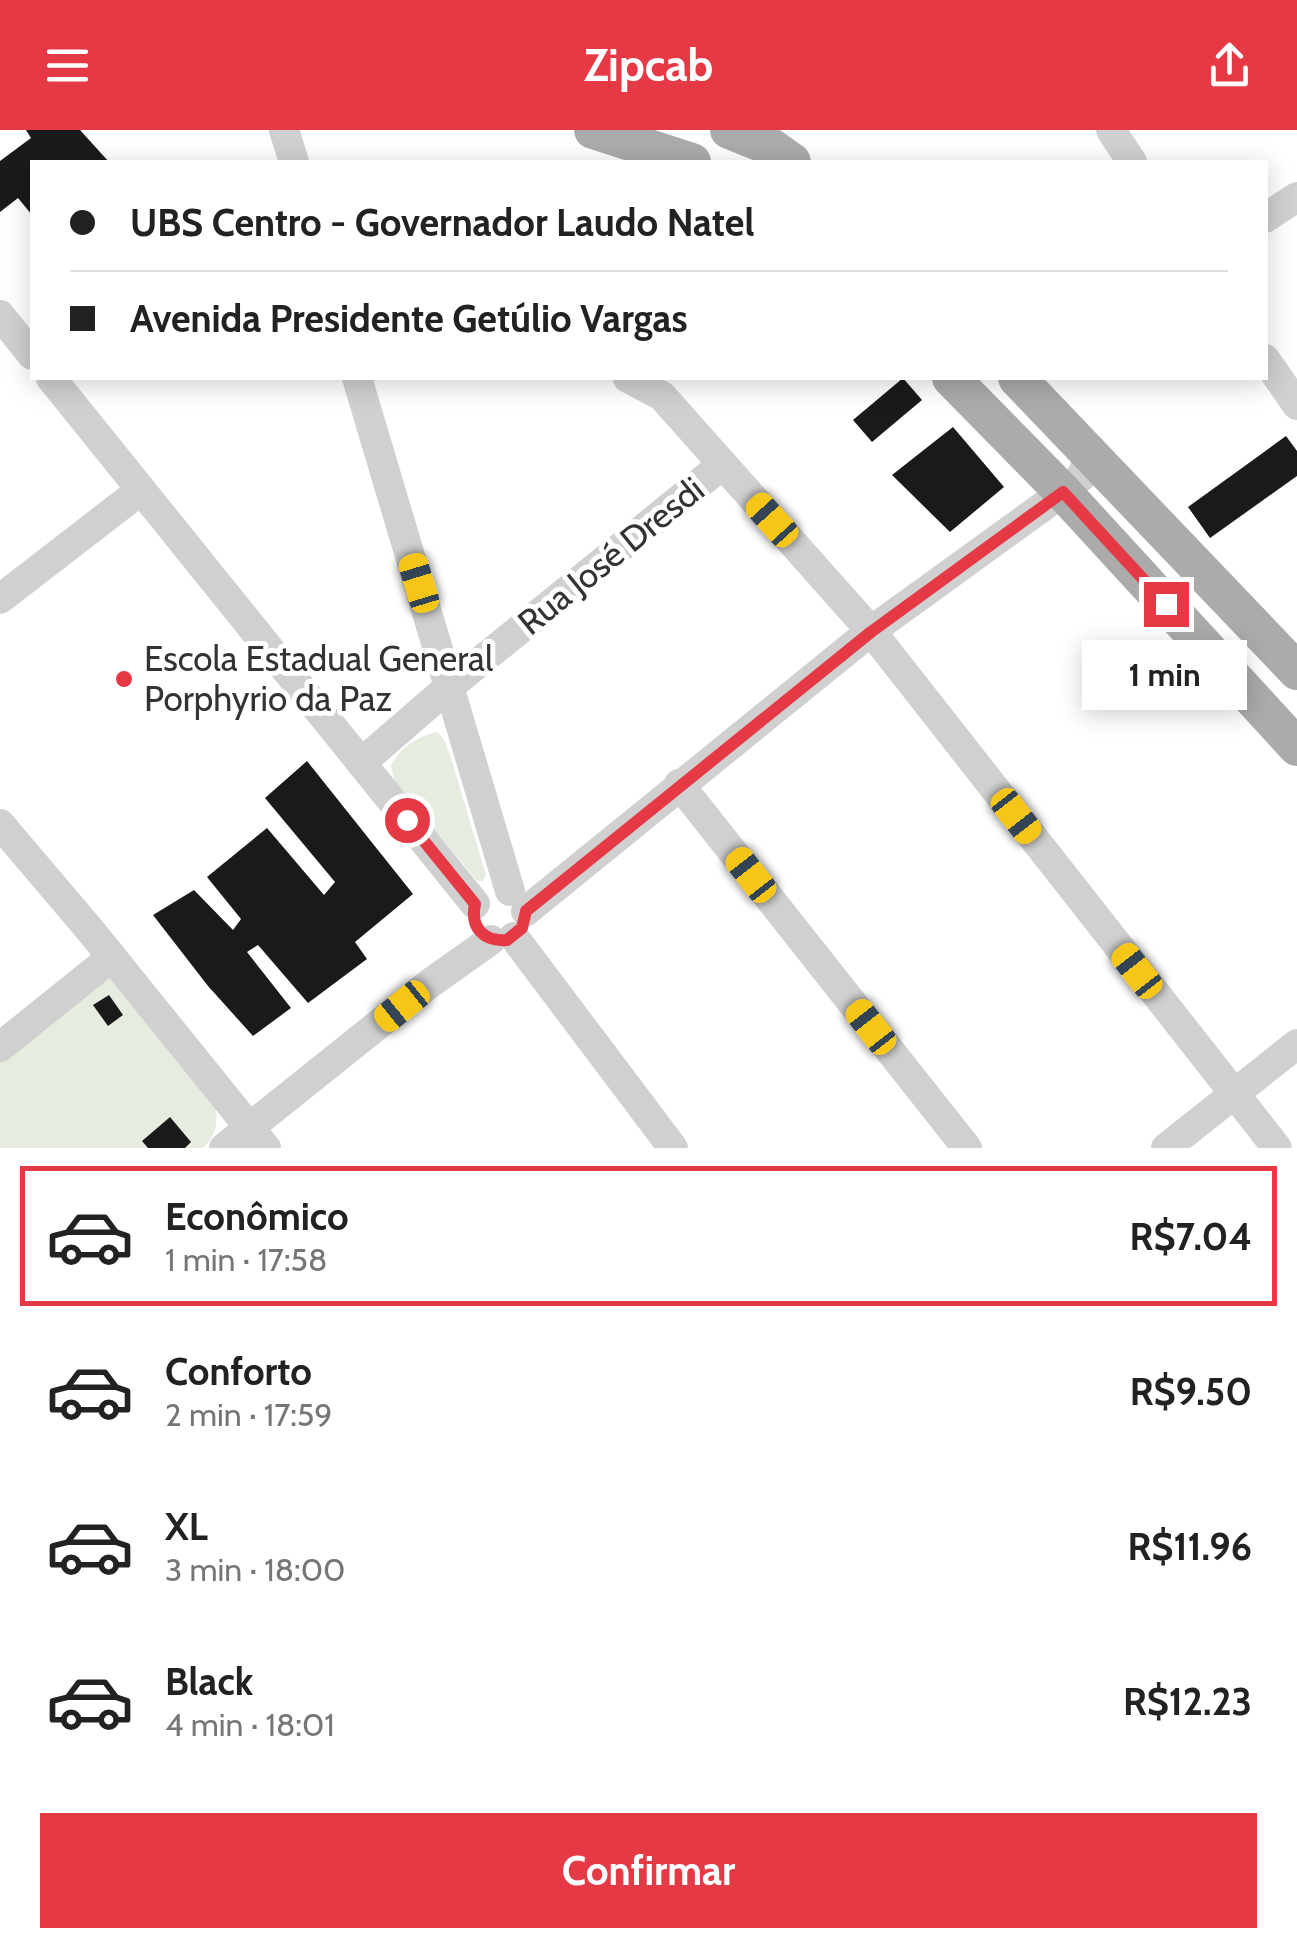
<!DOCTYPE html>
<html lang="pt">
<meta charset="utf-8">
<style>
:root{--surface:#fff;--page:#f6f6f6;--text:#222;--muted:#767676;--line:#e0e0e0;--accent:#e63946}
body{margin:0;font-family:Cabin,sans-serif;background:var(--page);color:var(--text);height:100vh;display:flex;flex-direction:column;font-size:38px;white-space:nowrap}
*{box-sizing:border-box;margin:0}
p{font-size:32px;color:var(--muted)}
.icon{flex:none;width:55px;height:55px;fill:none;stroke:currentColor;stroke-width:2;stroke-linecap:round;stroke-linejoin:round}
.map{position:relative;height:1018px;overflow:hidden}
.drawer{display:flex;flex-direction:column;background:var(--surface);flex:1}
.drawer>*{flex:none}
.guide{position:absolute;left:30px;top:30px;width:1238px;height:220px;border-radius:0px;box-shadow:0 5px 25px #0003;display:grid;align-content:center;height:220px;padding:0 40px;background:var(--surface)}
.end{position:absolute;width:45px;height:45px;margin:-22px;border:12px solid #e63946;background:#fff;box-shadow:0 0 0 5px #fff}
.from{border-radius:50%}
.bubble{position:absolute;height:70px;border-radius:0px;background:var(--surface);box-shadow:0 5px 25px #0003;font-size:32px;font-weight:700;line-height:70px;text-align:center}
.car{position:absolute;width:30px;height:60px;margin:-30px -15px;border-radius:12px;box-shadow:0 0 8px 2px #0007;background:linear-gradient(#f5c518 24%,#345 0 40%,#f5c518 0 76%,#345 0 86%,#f5c518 0)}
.guide b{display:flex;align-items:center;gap:35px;height:95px;font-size:38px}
.guide b+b{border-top:2px solid var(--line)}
.guide i{width:25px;height:25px;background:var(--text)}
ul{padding:18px 0 0;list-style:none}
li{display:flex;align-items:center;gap:30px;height:140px;margin:0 20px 15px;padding:0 20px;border:5px solid transparent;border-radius:0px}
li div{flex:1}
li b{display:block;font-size:38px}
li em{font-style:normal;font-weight:700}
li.on{border-color:var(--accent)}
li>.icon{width:90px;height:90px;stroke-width:1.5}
.cta{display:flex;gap:20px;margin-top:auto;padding:20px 40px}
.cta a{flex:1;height:115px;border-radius:0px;background:var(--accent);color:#fff;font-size:40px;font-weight:700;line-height:115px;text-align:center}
header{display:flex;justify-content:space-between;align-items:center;height:130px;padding:0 40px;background:var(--accent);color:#fff;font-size:45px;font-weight:700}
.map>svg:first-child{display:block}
.green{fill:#e6ecdf}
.building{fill:#1a1a1a}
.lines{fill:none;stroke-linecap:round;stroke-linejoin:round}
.minor{stroke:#d0d0d0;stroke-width:30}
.major{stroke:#ababab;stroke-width:38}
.route{stroke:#e63946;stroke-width:12}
.poi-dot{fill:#e63946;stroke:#fff;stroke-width:4}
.labels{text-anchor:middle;stroke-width:10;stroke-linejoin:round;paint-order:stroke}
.street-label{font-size:35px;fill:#333;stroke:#fff}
.poi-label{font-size:35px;fill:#333;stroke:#fff;text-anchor:start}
</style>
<header><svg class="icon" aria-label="menu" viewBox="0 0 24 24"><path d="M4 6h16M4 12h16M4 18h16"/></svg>Zipcab<svg class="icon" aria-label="share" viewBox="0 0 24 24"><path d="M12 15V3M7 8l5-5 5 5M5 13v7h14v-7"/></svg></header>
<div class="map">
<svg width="1297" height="1018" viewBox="0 0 1297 1018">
<rect width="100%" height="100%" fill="#fff"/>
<g class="green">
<path d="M437 602 444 609 451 628 486 745 483 751H477L395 652 391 636C399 618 418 606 437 602Z"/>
<path d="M110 848 215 977C219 994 215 1006 203 1018H0V927L95 850Z"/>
</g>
<g class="building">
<path d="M26 0H80L109 32H32V85L18 68 0 82V31L31 8Z"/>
<path d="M903 248 922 270 872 312 853 290Z"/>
<path d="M953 297 1004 357 950 402 892 345Z"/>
<path d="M1286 306 1297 321V346L1210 408 1188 377Z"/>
<path d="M307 631 413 764 355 812 367 829 308 873 258 815 247 822 291 878 253 906 208 856 153 785 194 760 233 800 241 789 207 747 267 698 324 765 335 752 265 668Z"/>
<path d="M109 865 123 885 108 896 93 875Z"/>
<path d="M170 987 191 1012 185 1018H148L142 1011Z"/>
</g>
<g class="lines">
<g class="minor">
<path d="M284 0 294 32"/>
<path d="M1111 0 1132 32"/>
<path d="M1265 88 1297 67"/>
<path d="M0 185 32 225"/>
<path d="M1265 229 1297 275"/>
<path d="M51 248 475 774"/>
<path d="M357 248 510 761"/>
<path d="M628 248 662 266 871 501 1277 1018"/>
<path d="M0 469 141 360"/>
<path d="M361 633 450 556 722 335"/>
<path d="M679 654 967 1018"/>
<path d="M0 694 90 800 266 1018"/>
<path d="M526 781 871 501 1063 362 1081 347 1091 324"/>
<path d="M514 807 673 1018"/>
<path d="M0 917 112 827"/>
<path d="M224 1018 429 854 491 810"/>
<path d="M1166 1018 1297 914"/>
</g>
<g class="major">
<path d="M593 0 692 32"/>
<path d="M729 0 771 17 792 32"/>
<path d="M951 248 1063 362 1297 617"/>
<path d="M1017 248 1297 541"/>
</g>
</g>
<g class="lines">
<path class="route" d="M407 690 475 774C470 797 483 812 507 810L522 798 526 781 871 502 1063 362 1166 474"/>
</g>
<circle class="poi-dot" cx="124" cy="549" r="10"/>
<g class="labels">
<g class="street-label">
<text transform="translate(611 426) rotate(-39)" y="12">Rua José Dresdi</text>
</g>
<g class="poi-label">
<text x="144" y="541">Escola Estadual General<tspan x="144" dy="40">Porphyrio da Paz</tspan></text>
</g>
</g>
</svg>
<i class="end from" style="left:407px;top:690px"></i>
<i class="end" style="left:1166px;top:474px"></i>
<div class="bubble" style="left:1082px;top:510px;width:165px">1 min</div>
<i class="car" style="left:772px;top:390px;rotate:318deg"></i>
<i class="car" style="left:419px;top:453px;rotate:343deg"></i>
<i class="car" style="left:1016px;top:686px;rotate:142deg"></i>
<i class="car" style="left:751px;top:745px;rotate:322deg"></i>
<i class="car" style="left:1137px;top:841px;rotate:322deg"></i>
<i class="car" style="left:402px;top:876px;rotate:231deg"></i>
<i class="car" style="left:871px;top:897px;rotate:322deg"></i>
<div class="guide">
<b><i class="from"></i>UBS Centro - Governador Laudo Natel</b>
<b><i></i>Avenida Presidente Getúlio Vargas</b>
</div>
</div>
<section class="drawer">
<ul>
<li class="on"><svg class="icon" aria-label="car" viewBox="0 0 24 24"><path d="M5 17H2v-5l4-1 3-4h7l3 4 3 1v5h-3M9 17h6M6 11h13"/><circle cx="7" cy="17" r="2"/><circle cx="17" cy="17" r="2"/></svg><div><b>Econômico</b><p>1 min · 17:58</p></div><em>R$7.04</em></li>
<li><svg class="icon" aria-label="car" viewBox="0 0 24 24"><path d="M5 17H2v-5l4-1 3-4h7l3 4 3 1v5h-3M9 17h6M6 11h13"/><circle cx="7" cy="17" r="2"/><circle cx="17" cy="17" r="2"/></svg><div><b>Conforto</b><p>2 min · 17:59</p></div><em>R$9.50</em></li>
<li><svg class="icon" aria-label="car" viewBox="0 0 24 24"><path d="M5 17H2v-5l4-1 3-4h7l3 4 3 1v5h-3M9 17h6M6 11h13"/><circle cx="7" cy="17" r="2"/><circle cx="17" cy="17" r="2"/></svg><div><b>XL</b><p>3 min · 18:00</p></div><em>R$11.96</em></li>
<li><svg class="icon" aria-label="car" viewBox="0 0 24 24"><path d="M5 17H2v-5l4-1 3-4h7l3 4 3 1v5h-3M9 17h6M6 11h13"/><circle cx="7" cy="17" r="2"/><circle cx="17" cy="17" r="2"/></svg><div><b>Black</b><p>4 min · 18:01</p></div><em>R$12.23</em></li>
</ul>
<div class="cta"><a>Confirmar</a></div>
</section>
